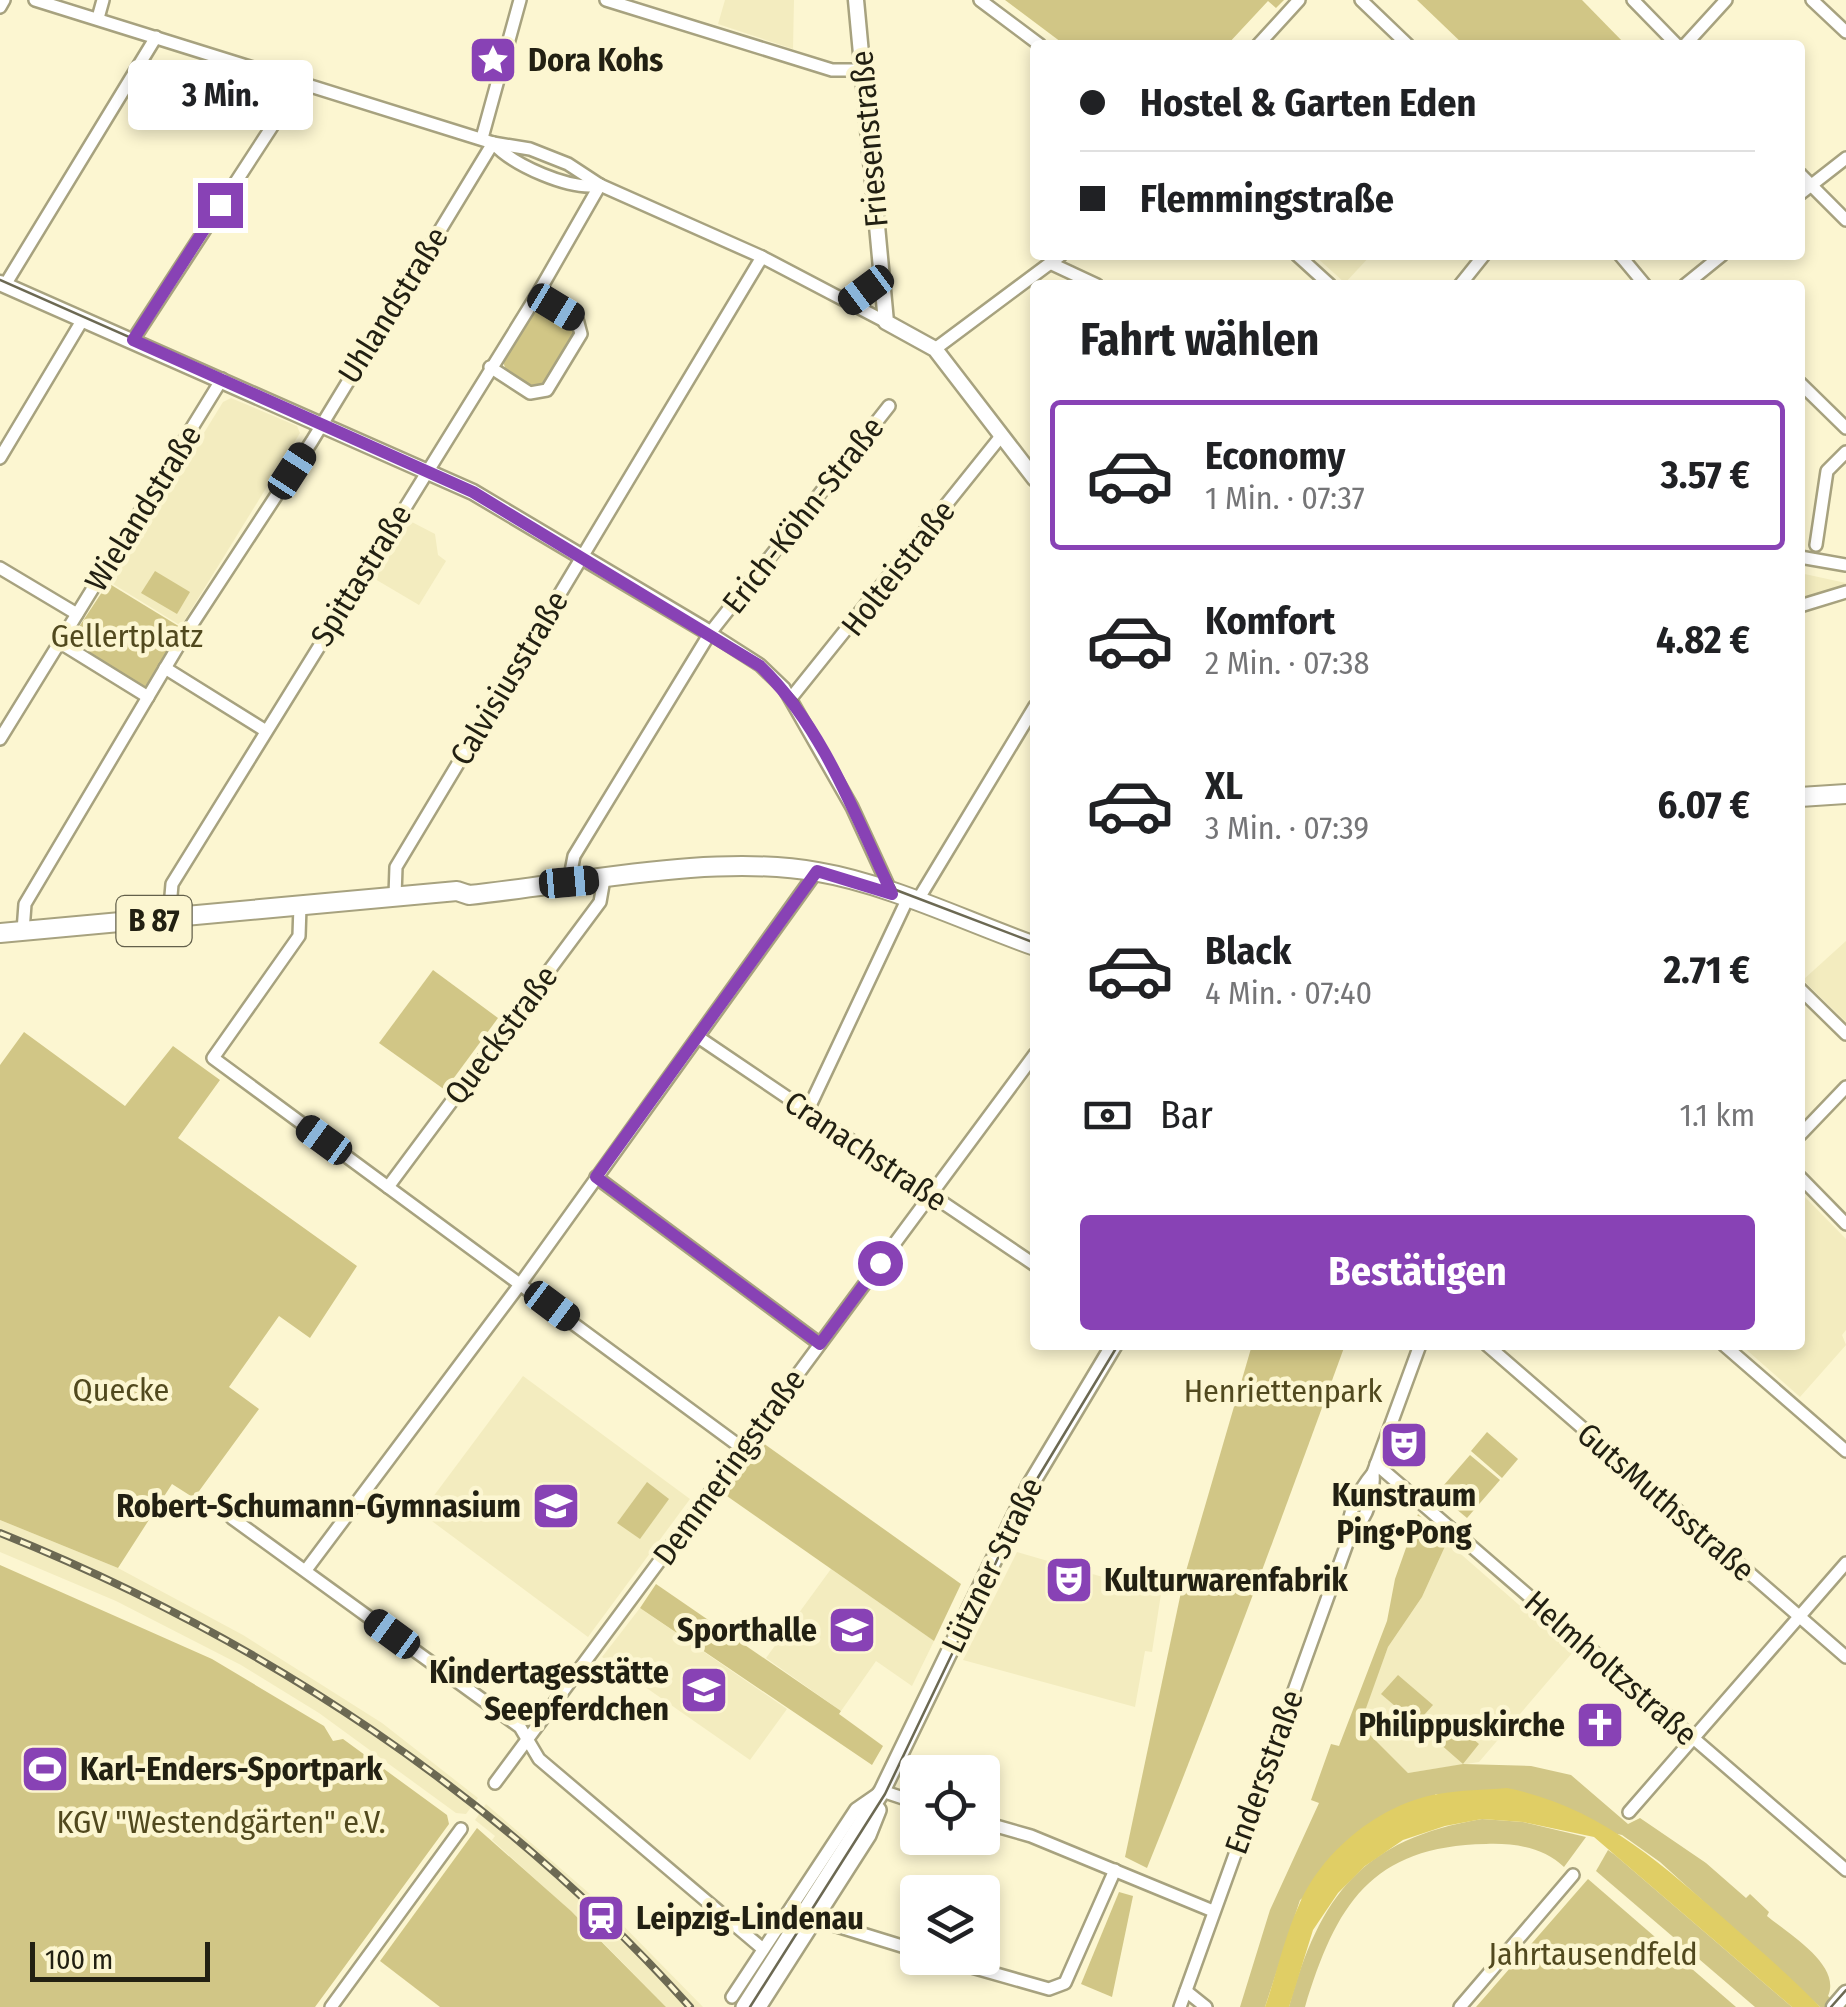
<!DOCTYPE html>
<html lang="de">
<meta charset="utf-8">
<style>
:root{--surface:#fff;--page:#f6f6f6;--text:#202124;--muted:#757577;--line:#e0e0e0;--accent:#8842b5}
body{margin:0;font-family:"Fira Sans Condensed",sans-serif;background:var(--page);color:var(--text);height:100vh;display:flex;flex-direction:column;font-size:38px;white-space:nowrap}
*{box-sizing:border-box;margin:0}
p{font-size:32px;color:var(--muted)}
.icon{flex:none;width:55px;height:55px;fill:none;stroke:currentColor;stroke-width:2;stroke-linecap:round;stroke-linejoin:round}
.map{position:relative;flex:1;overflow:hidden}
.panel{position:absolute;left:1030px;top:280px;width:775px;height:1070px;display:flex;flex-direction:column;background:var(--surface);border-radius:10px;box-shadow:0 5px 15px #0003}
.panel>*{flex:none}
.guide{position:absolute;left:1030px;top:40px;width:775px;height:220px;border-radius:10px;box-shadow:0 5px 15px #0003;display:grid;align-content:center;height:220px;padding:0 50px;background:var(--surface)}
.controls{position:absolute;left:900px;top:1755px;display:grid;gap:20px}
.controls a{display:grid;place-items:center;width:100px;height:100px;border-radius:10px;background:var(--surface);box-shadow:0 5px 15px #0003;font-size:50px}
.scale{position:absolute;left:30px;bottom:25px;width:180px;box-sizing:border-box;padding-left:10px;border:5px solid #222012;border-top:0;font-size:28px;line-height:35px;white-space:nowrap;color:#222012;-webkit-text-stroke:8px #fcf6d1;paint-order:stroke}
.end{position:absolute;width:45px;height:45px;margin:-22px;border:12px solid #8842b5;background:#fff;box-shadow:0 0 0 5px #fff}
.from{border-radius:50%}
.bubble{position:absolute;height:70px;border-radius:10px;background:var(--surface);box-shadow:0 5px 15px #0003;font-size:32px;font-weight:700;line-height:70px;text-align:center}
.car{position:absolute;width:30px;height:60px;margin:-30px -15px;border-radius:12px;box-shadow:0 0 8px 2px #0007;background:linear-gradient(#222 24%,#8ab4d8 0 40%,#222 0 76%,#8ab4d8 0 86%,#222 0)}
.guide b{display:flex;align-items:center;gap:35px;height:95px;font-size:38px}
.guide b+b{border-top:2px solid var(--line)}
.guide i{width:25px;height:25px;background:var(--text)}
ul{padding:0;list-style:none}
li{display:flex;align-items:center;gap:30px;height:150px;margin:0 20px 15px;padding:0 30px;border:5px solid transparent;border-radius:10px}
li div{flex:1}
li b{display:block;font-size:38px}
li em{font-style:normal;font-weight:700}
li.current{border-color:var(--accent)}
li>.icon{width:90px;height:90px;stroke-width:1.5}
h2{padding:0 50px;font-size:45px;line-height:120px}
.pay{display:flex;align-items:center;gap:25px;height:110px;padding:0 50px;font-size:38px}
.pay p{margin-inline-start:auto}
.action{display:flex;gap:20px;margin-top:auto;padding:20px 50px}
.action a{flex:1;height:115px;border-radius:10px;background:var(--accent);color:#fff;font-size:40px;font-weight:700;line-height:115px;text-align:center}
.map>svg:first-child{display:block}
.built{fill:#f3ecbf}
.green{fill:#d1c686}
.water{fill:#e0ce65}
.lines{fill:none;stroke-linecap:round;stroke-linejoin:round}
.minor-casing{stroke:#a7a27f;stroke-width:16}
.tertiary-casing{stroke:#a7a27f;stroke-width:19}
.secondary-casing{stroke:#a7a27f;stroke-width:20}
.primary-casing{stroke:#a7a27f;stroke-width:22}
.minor{stroke:#fff;stroke-width:11}
.tertiary{stroke:#fff;stroke-width:14}
.secondary{stroke:#fff;stroke-width:15}
.primary{stroke:#fff;stroke-width:18}
.tram{stroke:#6c6953;stroke-width:2.5}
.rail-casing{stroke:#6c6953;stroke-width:8}
.rail{stroke:#fcf6d1;stroke-width:4;stroke-dasharray:11;stroke-linecap:butt}
.route{stroke:#8842b5;stroke-width:12}
.labels{text-anchor:middle;stroke-width:9;stroke-linejoin:round;paint-order:stroke}
.shield{fill:#fcf6d1;stroke:#63604b;stroke-width:2.5}
.shield-label{font-size:30px;font-weight:bold;fill:#222012}
.poi-label{font-size:32px;font-weight:bold;fill:#222012;stroke:#fcf6d1;text-anchor:start}
.street-label{font-size:32px;fill:#222012;stroke:#fcf6d1}
.park-label{font-size:32px;fill:#51491e;stroke:#fcf6d1}
</style>
<div class="map">
<svg width="1846" height="2007" viewBox="0 0 1846 2007">
<rect width="100%" height="100%" fill="#fcf6d1"/>
<g class="built">
<path d="M725 0H794L793 49 718 24Z"/>
<path d="M1314 255H1371L1345 283Z"/>
<path d="M231 398 297 426 300 433 183 623 178 624 113 584 114 579 223 402Z"/>
<path d="M410 521 435 534 438 555 446 561 419 605 375 579Z"/>
<path d="M1800 573 1846 583V589L1800 601Z"/>
<path d="M1846 941V1022L1803 980Z"/>
<path d="M1800 1192 1846 1239V1330L1842 1335 1846 1345 1800 1397 1741 1345H1800Z"/>
<path d="M523 1376 690 1499 588 1637 421 1513Z"/>
<path d="M0 1520 118 1568 243 1635 382 1723 478 1798 466 1814 456 1813 319 1713 241 1665 116 1601 0 1552Z"/>
<path d="M1447 1542 1573 1652 1479 1762 1408 1773 1359 1725 1388 1647 1422 1597Z"/>
<path d="M1017 1552 1161 1594 1152 1652 1145 1651 1135 1707 963 1660Z"/>
<path d="M831 1569 934 1641 912 1686 876 1661 841 1711 766 1658Z"/>
<path d="M640 1608 787 1709 750 1760 602 1657Z"/>
<path d="M486 1804 605 1907 703 2007H666L587 1926 492 1840 495 1836 475 1820Z"/>
</g>
<g class="green">
<path d="M1005 0H1284L1276 8 1268 1 1227 45H1065Z"/>
<path d="M1417 0H1582L1626 45H1464Z"/>
<path d="M536 309H546L576 331 542 385 530 388 506 371 503 361Z"/>
<path d="M155 571 190 592 177 614 141 593Z"/>
<path d="M108 583 185 630 148 691 69 642Z"/>
<path d="M433 970 498 1018 445 1090 379 1043Z"/>
<path d="M24 1032 125 1106 173 1046 220 1080 178 1138 357 1266 310 1338 279 1316 229 1387 259 1409 194 1498 172 1484 118 1568 0 1520V1065Z"/>
<path d="M1252 1345H1345C1281 1520 1217 1695 1147 1868L1125 1857 1184 1578Z"/>
<path d="M1487 1432 1518 1459 1502 1478 1471 1451Z"/>
<path d="M763 1443 961 1584 934 1641 724 1494Z"/>
<path d="M1470 1455 1500 1480 1467 1518 1437 1493Z"/>
<path d="M647 1482 669 1499 640 1539 617 1523Z"/>
<path d="M1418 1514 1447 1542 1422 1597 1388 1647 1360 1725 1408 1773 1463 1764 1431 1736 1447 1717 1479 1744 1463 1764 1531 1766 1571 1775 1628 1824 1640 1818 1706 1863 1746 1898 1750 1894 1769 1912 1767 1916C1787 1933 1842 1965 1828 1996L1840 2007H1820L1660 1862 1622 1835 1436 1794 1300 1900 1265 2007H1240L1270 1910 1319 1803 1311 1800 1331 1744 1339 1746 1387 1621 1395 1579Z"/>
<path d="M0 1565 212 1659 324 1726 333 1741 343 1739 447 1815 449 1824 315 2007H0Z"/>
<path d="M656 1584 841 1711 839 1714 883 1746 872 1765 640 1608Z"/>
<path d="M1398 1675 1433 1705 1416 1724 1381 1694Z"/>
<path d="M1482 1819 1523 1822 1586 1837 1564 1867C1544 1847 1514 1843 1486 1844 1371 1846 1336 1905 1305 2007H1289C1320 1895 1362 1839 1482 1819Z"/>
<path d="M477 1828 571 1911 666 2007H440L380 1961Z"/>
<path d="M1608 1850 1615 1855 1792 2007H1755L1596 1871Z"/>
<path d="M1588 1879 1736 2007H1476Z"/>
<path d="M1119 1892 1133 1896 1112 1997 1081 1984Z"/>
</g>
<path class="water" d="M1507 1788C1598 1806 1661 1863 1729 1923 1760 1950 1792 1978 1820 2007H1792L1594 1837 1523 1822 1482 1819 1445 1826 1403 1840 1365 1866 1338 1893 1313 1930 1289 2007H1265C1277 1973 1284 1938 1299 1905 1322 1851 1380 1804 1438 1794 1460 1790 1484 1790 1507 1788Z"/>
<g class="lines">
<g class="minor-casing">
<g id="minor">
<path d="M35 0 493 143 530 149 568 164 600 185 762 257 886 322"/>
<path d="M606 0 832 70H864"/>
<path d="M980 0 1040 45"/>
<path d="M1361 0 1408 45"/>
<path d="M1633 0 1677 45"/>
<path d="M1812 0 1846 32"/>
<path d="M0 7 4 0"/>
<path d="M98 18 103 0"/>
<path d="M1258 45 1299 0"/>
<path d="M1685 45 1726 0"/>
<path d="M482 138 520 0"/>
<path d="M493 143C513 165 570 191 600 185"/>
<path d="M1800 174 1846 220"/>
<path d="M1800 194 1846 158"/>
<path d="M1297 255 1330 285"/>
<path d="M1620 255 1645 285"/>
<path d="M1052 264 1097 285"/>
<path d="M5 285 156 37"/>
<path d="M1460 285 1484 255"/>
<path d="M1685 285 1722 255"/>
<path d="M850 302 882 278"/>
<path d="M133 340 301 82"/>
<path d="M935 349 1061 255"/>
<path d="M490 367 530 393 547 390 581 334 577 319 537 295"/>
<path d="M1800 383 1846 428"/>
<path d="M0 458 83 319"/>
<path d="M1816 545 1827 471 1846 452"/>
<path d="M1800 557 1846 565"/>
<path d="M0 568 77 614"/>
<path d="M1800 606 1846 592"/>
<path d="M710 633 760 665 784 688 852 807 892 894"/>
<path d="M59 642 148 697"/>
<path d="M165 668 266 731"/>
<path d="M791 698 1002 435"/>
<path d="M0 739 222 379"/>
<path d="M569 882 574 856 710 633 889 406"/>
<path d="M395 896 396 867 762 257"/>
<path d="M916 903 1035 706"/>
<path d="M300 906 299 936 213 1058 742 1448"/>
<path d="M169 919 172 884 537 295 600 185"/>
<path d="M23 931 25 904 183 638 312 441 493 143"/>
<path d="M1800 989 1846 1034"/>
<path d="M698 1037 1035 1265"/>
<path d="M807 1112 907 900"/>
<path d="M1800 1135 1846 1087"/>
<path d="M596 1177 820 1344"/>
<path d="M1800 1177 1846 1224"/>
<path d="M388 1187 600 902 604 879"/>
<path d="M1487 1345 1846 1657"/>
<path d="M1724 1345 1846 1451"/>
<path d="M1376 1464 1846 1870"/>
<path d="M232 1518 520 1727 539 1759 763 1949"/>
<path d="M1349 1538C1346 1515 1358 1491 1373 1473L1420 1345"/>
<path d="M306 1570 521 1283 817 871"/>
<path d="M495 1783 1035 1054"/>
<path d="M1629 1812 1846 1563"/>
<path d="M982 1822 1031 1836 1213 1911"/>
<path d="M814 1919 918 1951"/>
<path d="M940 1958 1049 1989 1065 1983 1115 1870"/>
<path d="M1186 1991 1206 2007"/>
<path d="M732 1997 856 1809 882 1791 918 1803"/>
<path d="M331 2007 461 1829"/>
<path d="M1180 2007 1349 1538C1366 1519 1375 1499 1373 1473"/>
<path d="M1460 2007 1573 1875"/>
</g>
</g>
<g class="tertiary-casing">
<g id="tertiary">
<path d="M856 0 886 322 935 349 1035 479"/>
<path d="M0 283 473 492 710 633"/>
<path d="M1834 2007 1846 1993"/>
</g>
</g>
<g class="secondary-casing">
<g id="secondary">
<path d="M744 2007 882 1791 1029 1487 1114 1345"/>
<path d="M758 2007 868 1835 878 1810"/>
</g>
</g>
<g class="primary-casing">
<g id="primary">
<path d="M1800 797 1846 794"/>
<path d="M0 933 457 891 469 895C575 884 713 853 818 872 889 884 967 922 1035 946"/>
</g>
</g>
<use href="#minor" class="minor"/>
<use href="#tertiary" class="tertiary"/>
<use href="#secondary" class="secondary"/>
<use href="#primary" class="primary"/>
<g class="tram">
<path d="M0 280 475 490 762 662 797 700 896 890 1035 943"/>
<path d="M750 2007 885 1794 1031 1489 1118 1345"/>
<path d="M1831 2007 1846 1990"/>
</g>
<g class="rail-casing">
<path id="rail" d="M0 1533C262 1638 501 1796 690 2007"/>
</g>
<use href="#rail" class="rail"/>
</g>
<g class="lines">
<path class="route" d="M220 205 133 340 473 492 760 666C822 725 856 817 892 894L817 871 596 1177 820 1344 880 1263"/>
</g>
<defs>
<g id="sight-square" transform="scale(2.5)"><rect x="-9" y="-9" width="18" height="18" rx="4" fill="#8842b5" stroke="#fcf6d1"/><path d="M0-6L1.8-2.2L6-1.7L2.9 1.2L3.7 5.4L0 3.3L-3.7 5.4L-2.9 1.2L-6-1.7L-1.8-2.2Z" fill="#fff"/></g>
<g id="theatre-square" transform="scale(2.5)"><rect x="-9" y="-9" width="18" height="18" rx="4" fill="#8842b5" stroke="#fcf6d1"/><path d="M-5-5.5Q0-4 5-5.5V0Q5 5 0 6Q-5 5-5 0ZM-3.3-2.5H-1v1.5H-3.3ZM1-2.5H3.3v1.5H1ZM-2.8 1Q0 5.5 2.8 1Z" fill="#fff"/></g>
<g id="school-square" transform="scale(2.5)"><rect x="-9" y="-9" width="18" height="18" rx="4" fill="#8842b5" stroke="#fcf6d1"/><path d="M0-5L7-2L0 1L-7-2ZM-4 1L0 2.5L4 1V4Q0 6-4 4Z" fill="#fff"/></g>
<g id="church-square" transform="scale(2.5)"><rect x="-9" y="-9" width="18" height="18" rx="4" fill="#8842b5" stroke="#fcf6d1"/><path d="M-1.2-6h2.4v3.5h3.3v2.4h-3.3V6h-2.4V-.1h-3.3v-2.4h3.3Z" fill="#fff"/></g>
<g id="stadium-square" transform="scale(2.5)"><rect x="-9" y="-9" width="18" height="18" rx="4" fill="#8842b5" stroke="#fcf6d1"/><path d="M0-5a6.5 5 0 1 0 0 10a6.5 5 0 1 0 0-10ZM-3.5-1.8h7v3.6h-7Z" fill="#fff"/></g>
<g id="station-square" transform="scale(2.5)"><rect x="-9" y="-9" width="18" height="18" rx="4" fill="#8842b5" stroke="#fcf6d1"/><path d="M-3-6H3Q5-6 5-4V2Q5 4 3 4L4.5 6H3L1.5 4h-3L-3 6H-4.5L-3 4Q-5 4-5 2V-4Q-5-6-3-6ZM-3.5-4v3h7v-3ZM-3.5 1v1.5H-2V1ZM2 1v1.5H3.5V1Z" fill="#fff"/></g>
</defs>
<g fill-rule="evenodd">
<use href="#sight-square" x="493" y="60"/>
<use href="#theatre-square" x="1404" y="1445"/>
<use href="#school-square" x="556" y="1506"/>
<use href="#theatre-square" x="1069" y="1580"/>
<use href="#school-square" x="852" y="1630"/>
<use href="#school-square" x="704" y="1690"/>
<use href="#church-square" x="1600" y="1725"/>
<use href="#stadium-square" x="45" y="1769"/>
<use href="#station-square" x="601" y="1918"/>
</g>
<g class="labels">
<rect class="shield" x="116.5" y="896" width="75" height="50" rx="8"/>
<g class="shield-label">
<text x="154" y="931">B 87</text>
</g>
<g class="poi-label">
<text x="528" y="71">Dora Kohs</text>
<text x="1404" y="1506" text-anchor="middle">Kunstraum<tspan x="1404" dy="37">Ping•Pong</tspan></text>
<text x="521" y="1517" text-anchor="end">Robert-Schumann-Gymnasium</text>
<text x="1104" y="1591">Kulturwarenfabrik</text>
<text x="817" y="1641" text-anchor="end">Sporthalle</text>
<text x="669" y="1683" text-anchor="end">Kindertagesstätte<tspan x="669" dy="37">Seepferdchen</tspan></text>
<text x="1565" y="1736" text-anchor="end">Philippuskirche</text>
<text x="80" y="1780">Karl-Enders-Sportpark</text>
<text x="636" y="1929">Leipzig-Lindenau</text>
</g>
<g class="street-label">
<text transform="translate(869 139) rotate(-95)" y="11">Friesenstraße</text>
<text transform="translate(393 305) rotate(-58)" y="11">Uhlandstraße</text>
<text transform="translate(143 508) rotate(-58)" y="11">Wielandstraße</text>
<text transform="translate(803 515) rotate(-52)" y="11">Erich-Köhn-Straße</text>
<text transform="translate(898 568) rotate(-52)" y="11">Holteistraße</text>
<text transform="translate(361 575) rotate(-58)" y="11">Spittastraße</text>
<text transform="translate(509 678) rotate(-59)" y="11">Calvisiusstraße</text>
<text transform="translate(501 1035) rotate(-53)" y="11">Queckstraße</text>
<text transform="translate(866 1151) rotate(34)" y="11">Cranachstraße</text>
<text transform="translate(729 1467) rotate(-54)" y="11">Demmeringstraße</text>
<text transform="translate(1666 1502) rotate(41)" y="11">GutsMuthsstraße</text>
<text transform="translate(992 1565) rotate(-64)" y="11">Lützner Straße</text>
<text transform="translate(1611 1668) rotate(41)" y="11">Helmholtzstraße</text>
<text transform="translate(1264 1772) rotate(-70)" y="11">Endersstraße</text>
</g>
<g class="park-label">
<text x="127" y="647">Gellertplatz</text>
<text x="121" y="1401">Quecke</text>
<text x="1283" y="1402">Henriettenpark</text>
<text x="221" y="1833">KGV "Westendgärten" e.V.</text>
<text x="1593" y="1965">Jahrtausendfeld</text>
</g>
</g>
</svg>
<div class="controls">
<a><svg class="icon" aria-label="locate" viewBox="0 0 24 24"><circle cx="12" cy="12" r="6"/><path d="M12 2v4M12 18v4M2 12h4M18 12h4"/></svg></a>
<a><svg class="icon" aria-label="layers" viewBox="0 0 24 24"><path d="M12 4l9 5-9 5-9-5zM3 14l9 5 9-5"/></svg></a>
</div>
<div class="scale">100 m</div>
<i class="end from" style="left:880px;top:1263px"></i>
<i class="end" style="left:220px;top:205px"></i>
<div class="bubble" style="left:128px;top:60px;width:185px">3 Min.</div>
<i class="car" style="left:866px;top:290px;rotate:233deg"></i>
<i class="car" style="left:556px;top:307px;rotate:121deg"></i>
<i class="car" style="left:292px;top:471px;rotate:33deg"></i>
<i class="car" style="left:569px;top:882px;rotate:85deg"></i>
<i class="car" style="left:324px;top:1140px;rotate:306deg"></i>
<i class="car" style="left:552px;top:1306px;rotate:127deg"></i>
<i class="car" style="left:392px;top:1634px;rotate:306deg"></i>
<div class="guide">
<b><i class="from"></i>Hostel &amp; Garten Eden</b>
<b><i></i>Flemmingstraße</b>
</div>
<section class="panel">
<h2>Fahrt wählen</h2>
<ul>
<li class="current"><svg class="icon" aria-label="car" viewBox="0 0 24 24"><path d="M5 17H2v-5l4-1 3-4h7l3 4 3 1v5h-3M9 17h6M6 11h13"/><circle cx="7" cy="17" r="2"/><circle cx="17" cy="17" r="2"/></svg><div><b>Economy</b><p>1 Min. · 07:37</p></div><em>3.57 €</em></li>
<li><svg class="icon" aria-label="car" viewBox="0 0 24 24"><path d="M5 17H2v-5l4-1 3-4h7l3 4 3 1v5h-3M9 17h6M6 11h13"/><circle cx="7" cy="17" r="2"/><circle cx="17" cy="17" r="2"/></svg><div><b>Komfort</b><p>2 Min. · 07:38</p></div><em>4.82 €</em></li>
<li><svg class="icon" aria-label="car" viewBox="0 0 24 24"><path d="M5 17H2v-5l4-1 3-4h7l3 4 3 1v5h-3M9 17h6M6 11h13"/><circle cx="7" cy="17" r="2"/><circle cx="17" cy="17" r="2"/></svg><div><b>XL</b><p>3 Min. · 07:39</p></div><em>6.07 €</em></li>
<li><svg class="icon" aria-label="car" viewBox="0 0 24 24"><path d="M5 17H2v-5l4-1 3-4h7l3 4 3 1v5h-3M9 17h6M6 11h13"/><circle cx="7" cy="17" r="2"/><circle cx="17" cy="17" r="2"/></svg><div><b>Black</b><p>4 Min. · 07:40</p></div><em>2.71 €</em></li>
</ul>
<div class="pay"><svg class="icon" aria-label="cash" viewBox="0 0 24 24"><path d="M3 7h18v10H3z"/><circle cx="12" cy="12" r="2"/></svg>Bar<p>1.1 km</p></div>
<div class="action"><a>Bestätigen</a></div>
</section>
</div>
